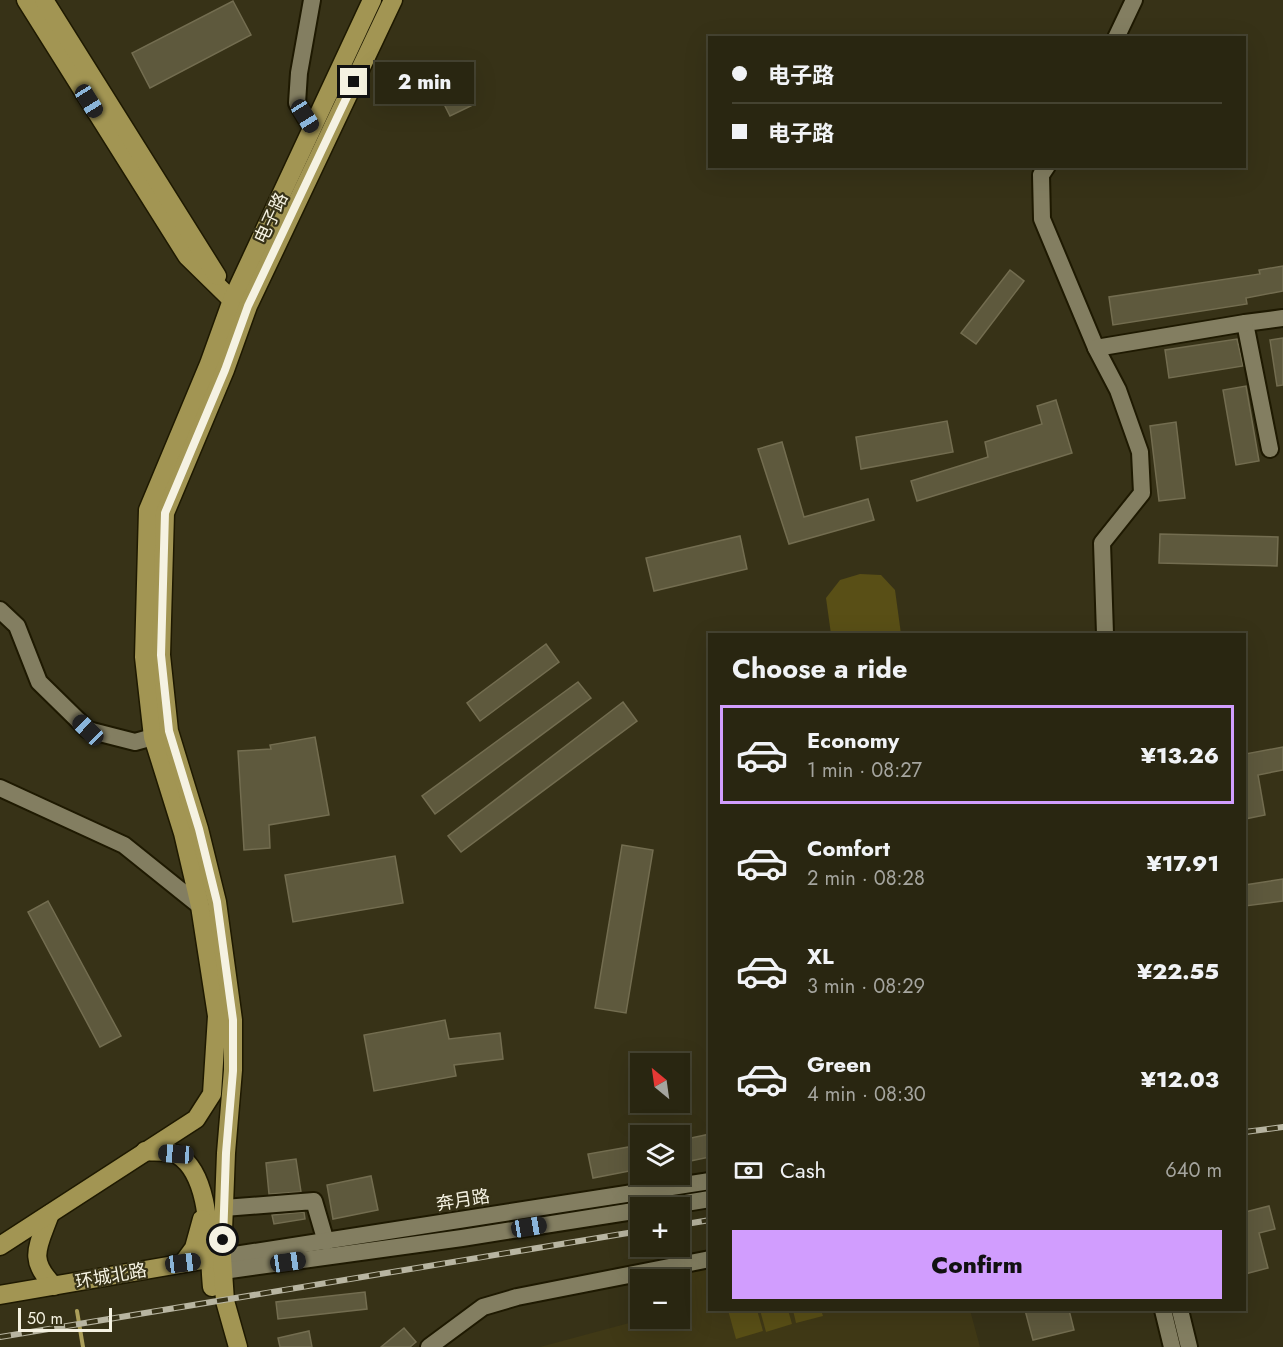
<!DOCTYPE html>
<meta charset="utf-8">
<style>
:root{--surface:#292611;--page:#312e1a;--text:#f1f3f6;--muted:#a5a59f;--line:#454331;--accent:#d19dfe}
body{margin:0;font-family:Jost,"Noto Sans SC",sans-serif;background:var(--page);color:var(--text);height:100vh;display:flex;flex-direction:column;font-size:22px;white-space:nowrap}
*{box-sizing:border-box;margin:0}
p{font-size:20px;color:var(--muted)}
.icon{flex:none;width:33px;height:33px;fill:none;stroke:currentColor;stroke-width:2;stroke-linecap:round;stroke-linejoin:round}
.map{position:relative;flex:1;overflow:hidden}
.panel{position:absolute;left:708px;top:633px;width:538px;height:678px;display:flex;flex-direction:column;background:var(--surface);border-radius:0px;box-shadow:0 6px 24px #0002,0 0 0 2px var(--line)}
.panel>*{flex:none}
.hud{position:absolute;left:708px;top:36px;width:538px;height:132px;border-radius:0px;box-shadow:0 6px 24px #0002,0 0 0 2px var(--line);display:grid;align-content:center;height:132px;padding:0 24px;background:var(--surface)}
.needle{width:39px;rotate:331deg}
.controls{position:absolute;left:630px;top:1053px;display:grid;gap:12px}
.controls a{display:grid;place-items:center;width:60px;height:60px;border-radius:0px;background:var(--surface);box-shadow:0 6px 24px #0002,0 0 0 2px var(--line);font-size:30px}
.scale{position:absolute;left:18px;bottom:15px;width:94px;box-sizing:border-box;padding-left:6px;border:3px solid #f5f2e2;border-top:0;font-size:16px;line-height:21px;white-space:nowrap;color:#f5f2e2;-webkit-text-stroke:4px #373217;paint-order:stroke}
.end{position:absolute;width:27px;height:27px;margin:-14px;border:8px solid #f5f2e2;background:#111;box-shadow:0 0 0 3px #111}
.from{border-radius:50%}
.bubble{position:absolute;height:42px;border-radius:0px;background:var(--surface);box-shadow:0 6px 24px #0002,0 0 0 2px var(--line);font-size:20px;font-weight:800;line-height:42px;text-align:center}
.car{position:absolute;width:18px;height:36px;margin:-18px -9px;border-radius:8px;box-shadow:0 0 4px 2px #0007;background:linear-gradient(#222 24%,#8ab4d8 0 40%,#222 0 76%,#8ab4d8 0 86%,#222 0)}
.hud b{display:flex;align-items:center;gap:21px;height:57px;font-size:22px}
.hud b+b{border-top:2px solid var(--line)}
.hud i{width:15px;height:15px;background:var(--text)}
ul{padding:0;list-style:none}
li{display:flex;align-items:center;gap:18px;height:99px;margin:0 12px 9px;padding:0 12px;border:3px solid transparent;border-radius:0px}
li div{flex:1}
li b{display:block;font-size:22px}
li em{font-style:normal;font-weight:800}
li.selected{border-color:var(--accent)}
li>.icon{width:54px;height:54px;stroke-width:1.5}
h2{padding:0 24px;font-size:27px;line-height:72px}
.pay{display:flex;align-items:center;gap:15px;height:66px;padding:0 24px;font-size:22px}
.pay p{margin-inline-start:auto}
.button{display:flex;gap:12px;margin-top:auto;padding:12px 24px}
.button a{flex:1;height:69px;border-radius:0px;background:var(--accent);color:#111;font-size:24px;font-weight:800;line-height:69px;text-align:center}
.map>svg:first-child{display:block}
.built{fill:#403916}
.green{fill:#594f16}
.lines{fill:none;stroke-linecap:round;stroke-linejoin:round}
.stream{stroke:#ac9f5a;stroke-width:4}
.building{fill:#5e593d;stroke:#736d50;stroke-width:1.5}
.minor-casing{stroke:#1e1901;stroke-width:20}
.major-casing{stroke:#1e1901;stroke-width:21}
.minor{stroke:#837e61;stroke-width:16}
.major{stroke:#a29553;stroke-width:18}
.rail-casing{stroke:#b8b5a1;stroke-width:6}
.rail{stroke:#373217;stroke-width:4;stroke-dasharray:11;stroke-linecap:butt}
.route{stroke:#f5f2e2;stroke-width:8}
.labels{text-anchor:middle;stroke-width:4.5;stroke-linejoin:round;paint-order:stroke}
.street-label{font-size:18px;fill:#f5f2e2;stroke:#373217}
</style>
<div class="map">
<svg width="1283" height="1347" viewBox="0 0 1283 1347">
<rect width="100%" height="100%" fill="#373217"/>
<path class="built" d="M709 1268 710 1310H970L980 1347H540L644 1319 680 1318V1280L667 1277Z"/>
<g class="green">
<path d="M860 574 881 575 895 590 901 634H831L826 598 840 580Z"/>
<path d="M728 1310H757L763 1331 736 1339Z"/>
<path d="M760 1310H788L792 1324 766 1332Z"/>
<path d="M793 1310H821L823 1316 796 1323Z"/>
</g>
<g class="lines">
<path class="stream" d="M77 1311 83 1347"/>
</g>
<g class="building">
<path d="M233 1 251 35 150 88 132 53Z"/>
<path d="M459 72 475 104 450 116 434 84Z"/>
<path d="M1283 266V291L1246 298 1247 304 1113 325 1109 297 1260 274 1259 270Z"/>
<path d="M1010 270 1024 281 976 344 961 333Z"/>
<path d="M1283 338V385L1277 386 1270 340Z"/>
<path d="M1237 339 1243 366 1169 378 1165 350Z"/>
<path d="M1246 386 1259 461 1236 465 1223 390Z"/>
<path d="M1056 400 1072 453 917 501 911 481 988 457 985 442 1042 424 1037 406Z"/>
<path d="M947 421 953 452 861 469 856 437Z"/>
<path d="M1176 422 1185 498 1159 501 1150 426Z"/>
<path d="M782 442 804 517 868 499 874 520 789 544 758 449Z"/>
<path d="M1160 534 1278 537 1277 566 1159 563Z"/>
<path d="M740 536 747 569 654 591 646 558Z"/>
<path d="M546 644 559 662 480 721 467 703Z"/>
<path d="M578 682 591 698 435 814 422 796Z"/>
<path d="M623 702 637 721 461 852 448 836Z"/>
<path d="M315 737 329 815 269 825 270 848 244 850 238 751 271 749 270 745Z"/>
<path d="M1283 747V770L1258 775 1265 815 1245 819V754Z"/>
<path d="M622 845 653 850 626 1013 595 1008Z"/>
<path d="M395 856 403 903 293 922 285 875Z"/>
<path d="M1283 879V901L1245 906V885Z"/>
<path d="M48 901 121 1036 100 1047 28 912Z"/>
<path d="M445 1020 449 1039 500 1033 503 1059 454 1065 456 1076 374 1091 364 1035Z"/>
<path d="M710 1134V1157L690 1161 686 1139Z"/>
<path d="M640 1145V1169L593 1178 588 1154Z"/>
<path d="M296 1159 301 1192 269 1194 266 1163Z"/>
<path d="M371 1176 378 1210 333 1219 327 1185Z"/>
<path d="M1269 1206 1275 1229 1259 1233 1268 1268 1245 1274V1212Z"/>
<path d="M304 1212 305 1219 274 1224 272 1215Z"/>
<path d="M365 1292 367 1309 278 1319 276 1302Z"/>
<path d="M1025 1310H1069L1074 1330 1033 1340Z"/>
<path d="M404 1328 416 1342 410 1347H381Z"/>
<path d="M309 1331 312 1347H280L278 1338Z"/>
</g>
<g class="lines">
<g class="minor-casing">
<g id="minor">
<path d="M312 0 299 73 297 103 312 128"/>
<path d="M1116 38 1134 0"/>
<path d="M1047 166 1041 175 1042 219 1096 348"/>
<path d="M1270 449 1245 323 1283 318"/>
<path d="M0 610 17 626 39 682 88 730 135 742 153 737"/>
<path d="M1105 634 1102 543 1142 493 1140 452 1118 390 1096 348 1245 323"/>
<path d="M0 788 124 845 200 906"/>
<path d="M224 1208 314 1201 326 1242"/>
<path d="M655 1208 710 1199"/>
<path d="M222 1257 710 1181"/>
<path d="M223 1271 462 1238 640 1210"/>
<path d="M1163 1310 1172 1347"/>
<path d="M1180 1310 1189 1347"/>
<path d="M429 1347 483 1307 517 1297 710 1259"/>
</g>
</g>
<g class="major-casing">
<g id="major">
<path d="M26 0 187 256 232 300 242 304"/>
<path d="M44 0 217 276"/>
<path d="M145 1151C155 1152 170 1151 178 1155 213 1177 208 1250 212 1287"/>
<path d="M50 1214C38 1247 27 1259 54 1286"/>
<path d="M0 1246 196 1119 212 1094 217 1016 200 906 183 833 153 737 144 657 148 510 209 364 232 300 372 0"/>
<path d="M183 1263 194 1248 202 1219"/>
<path d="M0 1295 220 1257"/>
<path d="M238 1347 225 1301 222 1257 226 1153 233 1070V1020L217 902 199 829 169 731 161 655 165 513 225 370 248 306 393 0"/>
</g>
</g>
<use href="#minor" class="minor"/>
<use href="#major" class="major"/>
<g class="rail-casing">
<g id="rail">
<path d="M1245 1132 1283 1127"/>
<path d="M680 1225 710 1220"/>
<path d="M0 1337 640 1231"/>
</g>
</g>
<use href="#rail" class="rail"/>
</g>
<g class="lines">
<path class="route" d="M223 1240 226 1153 233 1071V1020L217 902 199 829 169 731 161 655 165 513 225 370 248 306 354 82"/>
</g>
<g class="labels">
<g class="street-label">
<text transform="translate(271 218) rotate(-65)" y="6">电子路</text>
<text transform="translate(463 1200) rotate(-9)" y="6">奔月路</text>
<text transform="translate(111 1276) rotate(-10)" y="6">环城北路</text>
</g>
</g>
</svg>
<div class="controls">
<a><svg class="needle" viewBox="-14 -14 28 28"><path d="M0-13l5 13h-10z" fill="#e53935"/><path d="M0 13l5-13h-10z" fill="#a5a59f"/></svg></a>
<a><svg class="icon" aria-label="layers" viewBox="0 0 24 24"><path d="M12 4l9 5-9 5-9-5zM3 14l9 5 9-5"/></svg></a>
<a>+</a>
<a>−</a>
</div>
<div class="scale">50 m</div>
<i class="end from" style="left:223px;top:1240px"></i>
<i class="end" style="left:354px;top:82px"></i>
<div class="bubble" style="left:375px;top:62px;width:99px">2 min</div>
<i class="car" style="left:89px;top:101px;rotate:148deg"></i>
<i class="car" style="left:305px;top:116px;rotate:148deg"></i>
<i class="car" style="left:88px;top:730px;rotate:314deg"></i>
<i class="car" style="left:176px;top:1154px;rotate:274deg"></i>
<i class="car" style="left:529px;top:1227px;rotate:81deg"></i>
<i class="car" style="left:288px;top:1262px;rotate:82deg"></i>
<i class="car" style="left:183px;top:1263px;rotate:83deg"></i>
<div class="hud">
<b><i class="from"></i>电子路</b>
<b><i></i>电子路</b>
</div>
<section class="panel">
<h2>Choose a ride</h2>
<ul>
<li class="selected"><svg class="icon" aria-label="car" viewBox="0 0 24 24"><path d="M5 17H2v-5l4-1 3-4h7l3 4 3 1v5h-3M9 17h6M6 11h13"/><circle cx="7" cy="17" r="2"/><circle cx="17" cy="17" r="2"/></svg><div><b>Economy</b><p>1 min · 08:27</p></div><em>¥13.26</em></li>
<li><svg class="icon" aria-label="car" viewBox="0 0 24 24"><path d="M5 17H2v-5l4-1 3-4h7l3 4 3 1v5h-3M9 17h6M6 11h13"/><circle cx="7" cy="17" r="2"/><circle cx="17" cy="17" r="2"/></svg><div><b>Comfort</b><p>2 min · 08:28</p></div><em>¥17.91</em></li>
<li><svg class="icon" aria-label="car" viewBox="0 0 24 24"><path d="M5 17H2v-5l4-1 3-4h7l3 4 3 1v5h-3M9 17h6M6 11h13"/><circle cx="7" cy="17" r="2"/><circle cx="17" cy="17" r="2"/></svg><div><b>XL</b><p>3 min · 08:29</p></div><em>¥22.55</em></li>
<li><svg class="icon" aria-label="car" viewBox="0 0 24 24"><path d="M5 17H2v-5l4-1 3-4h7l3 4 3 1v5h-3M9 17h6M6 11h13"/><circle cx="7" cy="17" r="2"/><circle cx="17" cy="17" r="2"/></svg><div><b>Green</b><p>4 min · 08:30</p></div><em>¥12.03</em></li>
</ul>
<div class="pay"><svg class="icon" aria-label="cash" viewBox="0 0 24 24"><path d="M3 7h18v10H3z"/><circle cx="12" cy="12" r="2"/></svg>Cash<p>640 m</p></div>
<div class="button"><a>Confirm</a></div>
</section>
</div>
